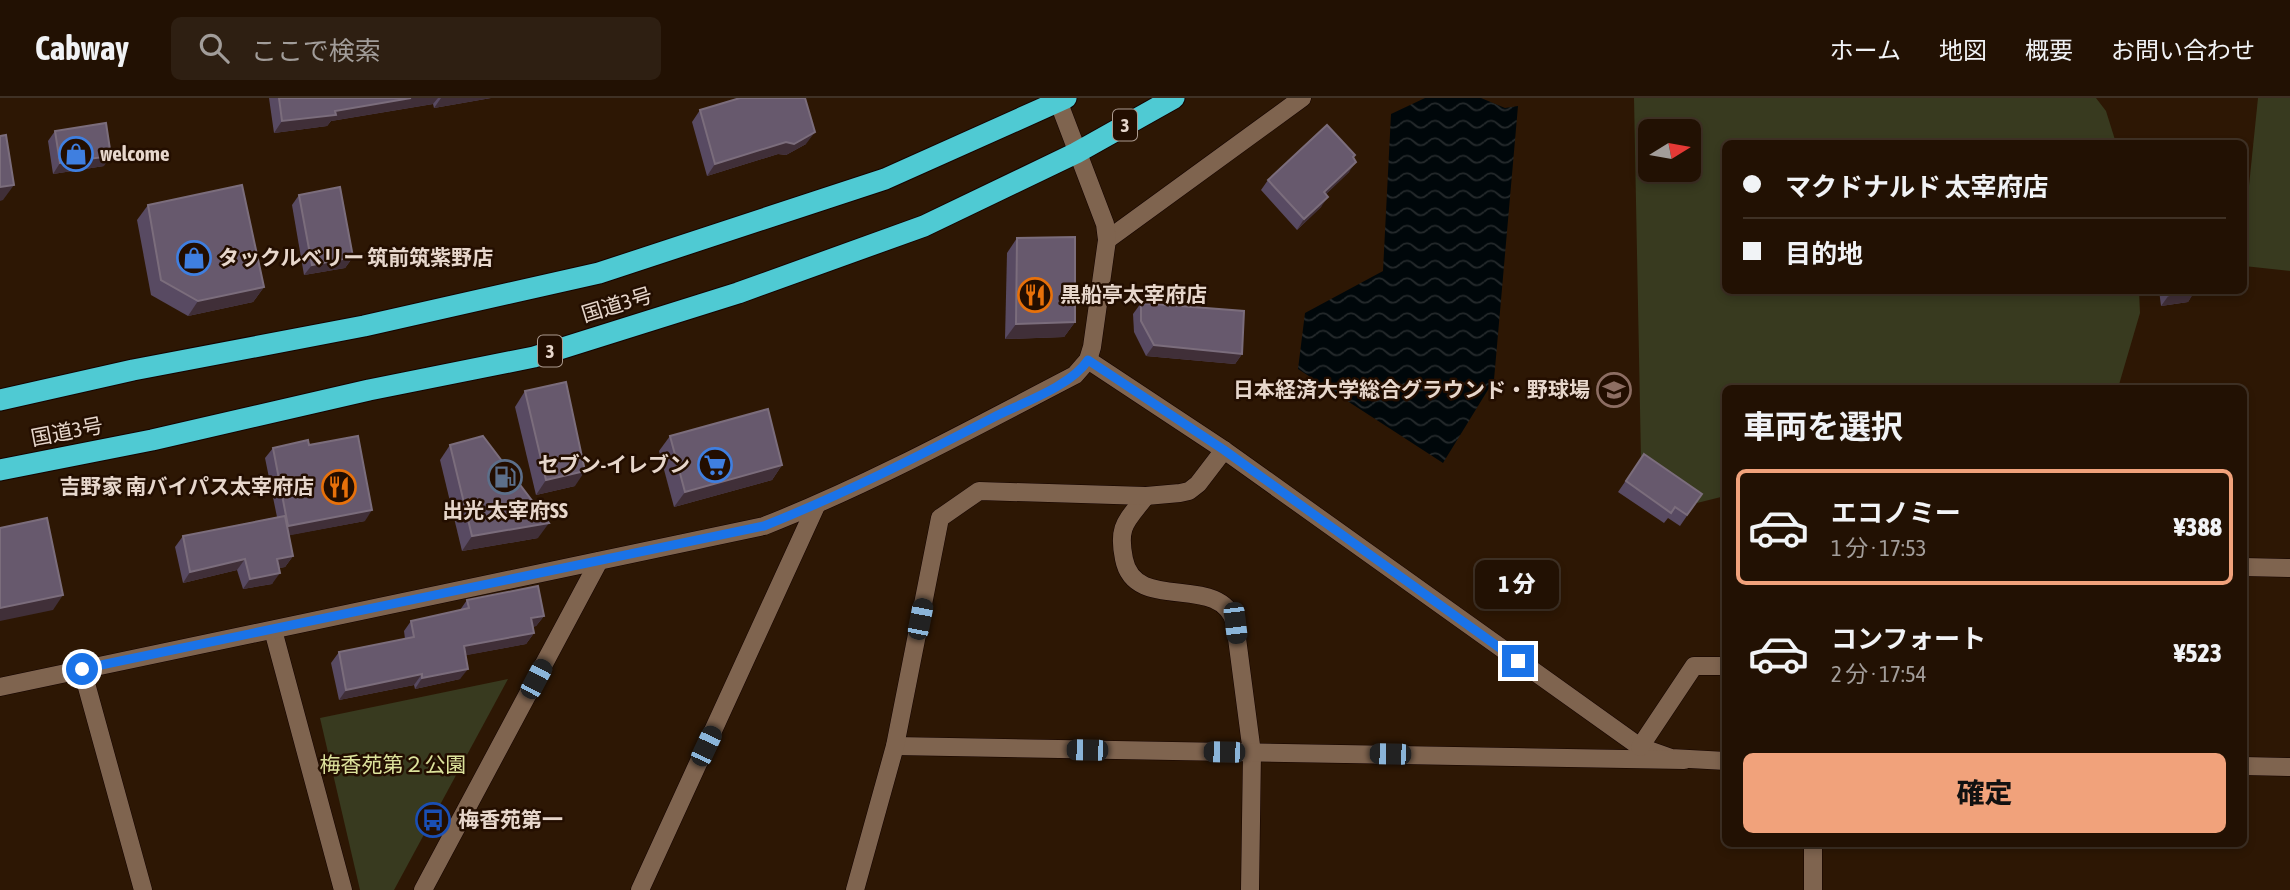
<!DOCTYPE html>
<html lang="ja">
<meta charset="utf-8">
<style>
:root{--surface:#221103;--page:#2e1f12;--text:#f1f3f6;--muted:#a29d9a;--line:#3f3125;--accent:#f1a27b}
body{margin:0;font-family:"Asap Condensed","Noto Sans JP",sans-serif;background:var(--page);color:var(--text);height:100vh;display:flex;flex-direction:column;font-size:26px;white-space:nowrap}
*{box-sizing:border-box;margin:0}
p{font-size:23px;color:var(--muted)}
.icon{flex:none;width:38px;height:38px;fill:none;stroke:currentColor;stroke-width:2;stroke-linecap:round;stroke-linejoin:round}
.map{position:relative;flex:1;overflow:hidden}
.panel{position:absolute;left:1722px;top:287px;width:525px;height:462px;display:flex;flex-direction:column;background:var(--surface);border-radius:10px;box-shadow:0 4px 10px #0003,0 0 0 2px var(--line)}
.panel>*{flex:none}
.guide{position:absolute;left:1722px;top:42px;width:525px;height:154px;border-radius:10px;box-shadow:0 4px 10px #0003,0 0 0 2px var(--line);display:grid;align-content:center;height:154px;padding:0 21px;background:var(--surface)}
.needle{width:46px;rotate:79deg}
.buttons{position:absolute;left:1638px;top:21px;display:grid;gap:14px}
.buttons a{display:grid;place-items:center;width:63px;height:63px;border-radius:10px;background:var(--surface);box-shadow:0 4px 10px #0003,0 0 0 2px var(--line);font-size:35px}
.end{position:absolute;width:32px;height:32px;margin:-16px;border:9px solid #1a73e8;background:#fff;box-shadow:0 0 0 4px #fff}
.from{border-radius:50%}
.bubble{position:absolute;height:49px;border-radius:10px;background:var(--surface);box-shadow:0 4px 10px #0003,0 0 0 2px var(--line);font-size:23px;font-weight:800;line-height:49px;text-align:center}
.car{position:absolute;width:21px;height:42px;margin:-21px -10px;border-radius:9px;box-shadow:0 0 5px 2px #0007;background:linear-gradient(#222 24%,#8ab4d8 0 40%,#222 0 76%,#8ab4d8 0 86%,#222 0)}
.guide b{display:flex;align-items:center;gap:24px;height:66px;font-size:26px}
.guide b+b{border-top:2px solid var(--line)}
.guide i{width:18px;height:18px;background:var(--text)}
ul{padding:0;list-style:none}
li{display:flex;align-items:center;gap:21px;height:116px;margin:0 14px 10px;padding:0 7px;border:4px solid transparent;border-radius:10px}
li div{flex:1}
li b{display:block;font-size:26px}
li em{font-style:normal;font-weight:800}
li.current{border-color:var(--accent)}
li>.icon{width:63px;height:63px;stroke-width:1.5}
h2{padding:0 21px;font-size:32px;line-height:84px}
.primary-button{display:flex;gap:14px;margin-top:auto;padding:14px 21px}
.primary-button a{flex:1;height:80px;border-radius:10px;background:var(--accent);color:#111;font-size:28px;font-weight:800;line-height:80px;text-align:center}
header{display:flex;align-items:center;gap:42px;box-sizing:border-box;height:98px;padding:0 35px;background:var(--surface);border-bottom:2px solid var(--line)}
header strong{font-size:33px}
nav{display:flex;gap:38px;margin-inline-start:auto;font-size:24px}
.search{width:490px;height:63px;background:var(--page);display:flex;align-items:center;gap:18px;box-sizing:border-box;padding:0 24px;border-radius:10px;color:var(--muted);font-size:26px}
.map>svg:first-child{display:block}
.park{fill:#383a1f;fill-rule:evenodd}
.water{fill:url(#water-waves)}
.lines{fill:none;stroke-linecap:round;stroke-linejoin:round}
.minor-casing{stroke:#140300;stroke-width:19}
.highway-casing{stroke:#140300;stroke-width:23}
.minor{stroke:#7f644f;stroke-width:18}
.highway{stroke:#4fcad3;stroke-width:21}
.wall{fill:#584a62}
.shaded-wall{fill:#402f38}
.building{fill:#67596d;stroke:#7b6d7c;stroke-width:2}
.route{stroke:#1a73e8;stroke-width:9}
.labels{text-anchor:middle;stroke-width:5;stroke-linejoin:round;paint-order:stroke}
.shield{fill:#230e00;stroke:#ac9b8f;stroke-width:2}
.shield-label{font-size:19px;font-weight:bold;fill:#e7d7cc}
.poi-label{font-size:21px;font-weight:bold;fill:#e7d7cc;stroke:#230e00;text-anchor:start}
.street-label{font-size:21px;fill:#e7d7cc;stroke:#230e00}
.park-label{font-size:21px;fill:#dde39c;stroke:#230e00}
</style>
<header>
<strong>Cabway</strong>
<div class="search"><svg class="icon" aria-label="search" viewBox="0 0 24 24"><circle cx="10" cy="10" r="6"/><path d="M15 15l6 6"/></svg>ここで検索</div>
<nav><a>ホーム</a><a>地図</a><a>概要</a><a>お問い合わせ</a></nav>
</header>
<div class="map">
<svg width="2290" height="792" viewBox="0 0 2290 792">
<defs>
<pattern id="water-waves" width="16" height="10" patternUnits="userSpaceOnUse" patternTransform="scale(1.75)"><rect width="16" height="10" fill="#00070a"/><path d="M0 5q4-4 8 0t8 0" fill="none" stroke="#252a2c"/></pattern>
</defs>
<rect width="100%" height="100%" fill="#2d1704"/>
<g class="park">
<path d="M1634 0H2096L2106 13 2116 45 1726 46V192L2139 193 2140 215 2118 290H1726L1725 398 1697 405 1641 362ZM1650 33H1689V72H1650Z"/>
<path d="M2258 0H2290V173L2244 168V136Z"/>
<path d="M508 581 394 792H360L320 620Z"/>
</g>
<path class="water" d="M1425 0H1481L1505 10 1518 8 1494 282 1443 365 1298 271 1305 215 1383 173 1391 16Z"/>
<g class="lines">
<g class="minor-casing">
<g id="minor">
<path d="M1107 142 1302 0"/>
<path d="M1088 262 1224 352 1640 649 1671 660 1726 663"/>
<path d="M1146 398C1127 423 1117 427 1124 461 1135 517 1220 473 1235 525L1252 655 1250 792"/>
<path d="M2244 469 2290 470"/>
<path d="M273 532 343 792"/>
<path d="M82 571 143 792"/>
<path d="M0 589 764 428C871 386 973 330 1075 277L1088 262 1092 249 1107 142 1105 126 1057 0"/>
<path d="M895 648 1684 662"/>
<path d="M1640 649 1694 568H1726"/>
<path d="M2244 668 2290 669"/>
<path d="M1813 746V792"/>
<path d="M423 792 599 463"/>
<path d="M640 792 816 408"/>
<path d="M855 792 895 648 940 420 979 393 1146 398 1180 395 1189 393 1198 386 1224 352"/>
</g>
</g>
<g class="highway-casing">
<g id="highway">
<path d="M0 302 133 272 364 228 599 175 885 81 1066 0"/>
<path d="M0 372 152 342 369 292 534 259 738 195 924 128 1076 55 1174 0"/>
</g>
</g>
<use href="#minor" class="minor"/>
<use href="#highway" class="highway"/>
</g>
<g class="wall">
<path d="M269 0H491L434 10 433 6 331 23 327 28 274 35Z"/>
<path d="M700 12 806 46 786 57 778 56 707 78 692 24Z"/>
<path d="M55 33 104 68 53 76 48 43Z"/>
<path d="M1353 60 1349 74 1326 96 1321 109 1297 132 1261 92 1268 82Z"/>
<path d="M299 97 353 159 345 170 304 177 292 107Z"/>
<path d="M148 107 264 189 253 204 188 218 151 197 137 122Z"/>
<path d="M1017 140 1075 224 1064 239 1005 241 1007 155Z"/>
<path d="M2159 192H2195L2188 204 2161 208Z"/>
<path d="M1141 205 1242 256 1235 266 1146 258 1134 234 1133 216Z"/>
<path d="M525 293 575 388 536 397 515 309Z"/>
<path d="M670 338 782 367 772 382 674 409 659 353Z"/>
<path d="M309 347 365 423 289 437 293 458 285 469 279 470 272 486 243 491 237 472 183 485 175 449 183 438 277 419 265 360 273 350Z"/>
<path d="M450 347 538 440 462 453 440 362Z"/>
<path d="M1644 356 1702 396 1680 428 1668 420 1664 425 1618 394Z"/>
<path d="M467 502 544 518 536 528 532 529 534 535 526 546 466 557 460 581 415 591 414 587 339 602 331 565 339 554 405 541 404 533 411 523 460 512Z"/>
</g>
<g class="shaded-wall">
<path d="M411 0H438L433 6 331 23 327 28 274 35 282 23 335 13Z"/>
<path d="M441 0H491L434 10Z"/>
<path d="M815 34 806 46 786 57 778 56 707 78 715 66Z"/>
<path d="M111 58 104 68 53 76 60 65Z"/>
<path d="M1356 64 1349 74 1317 105 1324 94Z"/>
<path d="M14 87 3 102 0 103V89Z"/>
<path d="M1328 99 1321 109 1297 132 1304 121Z"/>
<path d="M353 159 345 170 304 177 312 167Z"/>
<path d="M264 189 253 204 188 218 198 203Z"/>
<path d="M2195 193 2188 204 2161 208 2169 197Z"/>
<path d="M1075 224 1064 239 1005 241 1016 226Z"/>
<path d="M1154 247 1242 256 1235 266 1146 258Z"/>
<path d="M782 367 772 382 674 409 685 394Z"/>
<path d="M585 373 575 388 536 397 546 382Z"/>
<path d="M372 412 365 423 281 439 288 428Z"/>
<path d="M549 425 538 440 462 453 472 438Z"/>
<path d="M293 458 285 469 270 472 277 461Z"/>
<path d="M245 461 237 472 183 485 190 474Z"/>
<path d="M280 475 272 486 243 491 250 481Z"/>
<path d="M63 497 53 512 0 523V510Z"/>
<path d="M544 518 536 528 523 531 531 520Z"/>
<path d="M534 535 526 546 457 559 464 548Z"/>
<path d="M468 571 460 581 415 591 422 580Z"/>
<path d="M422 576 414 587 339 602 346 592Z"/>
</g>
<g class="building">
<path d="M279 0H411L335 13 336 17 282 23Z"/>
<path d="M740 0H805L815 34 794 46 786 44 715 66 700 12Z"/>
<path d="M106 25 111 58 60 65 55 33Z"/>
<path d="M1327 27 1355 57 1353 59 1356 64 1324 94 1328 99 1304 121 1268 82Z"/>
<path d="M6 37 14 87 0 89V38Z"/>
<path d="M242 87 264 189 198 203 161 182 148 107Z"/>
<path d="M340 89 353 159 312 167 299 97Z"/>
<path d="M1075 139V224L1016 226 1017 140Z"/>
<path d="M2168 192H2195V193L2169 197Z"/>
<path d="M1141 205 1244 213 1242 256 1154 247 1141 223Z"/>
<path d="M566 284 585 373 546 382 525 293Z"/>
<path d="M768 311 782 367 685 394 670 338Z"/>
<path d="M358 338 372 412 288 428 273 350 308 342 309 347Z"/>
<path d="M483 338 549 425 472 438 450 347Z"/>
<path d="M1644 356 1702 396 1687 417 1675 409 1671 415 1626 383Z"/>
<path d="M285 418 293 458 277 461 280 475 250 481 245 461 190 474 183 438Z"/>
<path d="M47 420 63 497 0 510V430Z"/>
<path d="M538 488 544 518 531 520 534 535 464 548 468 571 422 580V576L346 592 339 554 414 539 411 523 469 510 467 502Z"/>
</g>
<g class="lines">
<path class="route" d="M82 571 764 428C844 396 921 357 998 317 1025 304 1072 287 1088 262L1224 352 1518 563"/>
</g>
<defs>
<g id="shop-ring" transform="scale(1.75)"><circle r="9.5" fill="#230e00" stroke="#3f7fe0" stroke-width="1.5"/><path d="M-5-2.5h2.3a2.7 3.5 0 0 1 5.4 0H5L5.5 6h-11ZM-1.5-2.5h3a1.5 2.3 0 0 0-3 0Z" fill="#3f7fe0"/></g>
<g id="restaurant-ring" transform="scale(1.75)"><circle r="9.5" fill="#230e00" stroke="#e8710a" stroke-width="1.5"/><path d="M-5-6h1v4h1v-4h1v4h1v-4h1v5L-1.5 .5V6h-2V.5L-5-1ZM5-6V6H3V1.5H1.5Q1.5-4 5-6Z" fill="#e8710a"/></g>
<g id="university-ring" transform="scale(1.75)"><circle r="9.5" fill="#230e00" stroke="#8d6e63" stroke-width="1.5"/><path d="M0-5L7-2L0 1L-7-2ZM-4 1L0 2.5L4 1V4Q0 6-4 4Z" fill="#8d6e63"/></g>
<g id="supermarket-ring" transform="scale(1.75)"><circle r="9.5" fill="#230e00" stroke="#3f7fe0" stroke-width="1.5"/><path d="M-6-5.5h2.5l.6 2H6L4.5 2H-2.5L-4.4-4H-6ZM-1.5 3.2a1.3 1.3 0 1 0 .1 0ZM3 3.2a1.3 1.3 0 1 0 .1 0Z" fill="#3f7fe0"/></g>
<g id="fuel-ring" transform="scale(1.75)"><circle r="9.5" fill="#230e00" stroke="#5c6f8a" stroke-width="1.5"/><path d="M-5.5-6h7V0h2V4h1.3V-2.5L3-4.5l.8-.8L6-3V5H2.5V1h-1V6h-7ZM-4.2-4.7v3.2H.2V-4.7Z" fill="#5c6f8a"/></g>
<g id="bus-ring" transform="scale(1.75)"><circle r="9.5" fill="#230e00" stroke="#1a4fb4" stroke-width="1.5"/><path d="M-5-6H5V4H4V6H2V4H-2V6H-4V4H-5ZM-3.5-4V0h7V-4ZM-3.5 1.2v1.5H-2V1.2ZM2 1.2v1.5H3.5V1.2Z" fill="#1a4fb4"/></g>
</defs>
<g fill-rule="evenodd">
<use href="#shop-ring" x="76" y="56"/>
<use href="#shop-ring" x="194" y="160"/>
<use href="#restaurant-ring" x="1035" y="197"/>
<use href="#university-ring" x="1614" y="292"/>
<use href="#supermarket-ring" x="715" y="367"/>
<use href="#fuel-ring" x="505" y="379"/>
<use href="#restaurant-ring" x="339" y="389"/>
<use href="#bus-ring" x="433" y="722"/>
</g>
<g class="labels">
<g class="shield">
<rect x="1113" y="11.5" width="24" height="31" rx="5"/>
<rect x="538" y="237.5" width="24" height="31" rx="5"/>
</g>
<g class="shield-label">
<text x="1125" y="34">3</text>
<text x="550" y="260">3</text>
</g>
<g class="poi-label">
<text x="100" y="63">welcome</text>
<text x="218" y="167">タックルベリー 筑前筑紫野店</text>
<text x="1060" y="204">黒船亭太宰府店</text>
<text x="1590" y="299" text-anchor="end">日本経済大学総合グラウンド・野球場</text>
<text x="690" y="374" text-anchor="end">セブン-イレブン</text>
<text x="314" y="396" text-anchor="end">吉野家 南バイパス太宰府店</text>
<text x="505" y="420" text-anchor="middle">出光 太宰府SS</text>
<text x="458" y="729">梅香苑第一</text>
</g>
<g class="street-label">
<text transform="translate(617 207) rotate(-17)" y="7">国道3号</text>
<text transform="translate(67 334) rotate(-11)" y="7">国道3号</text>
</g>
<g class="park-label">
<text x="393" y="674">梅香苑第２公園</text>
</g>
</g>
</svg>
<div class="buttons">
<a><svg class="needle" viewBox="-14 -14 28 28"><path d="M0-13l5 13h-10z" fill="#e53935"/><path d="M0 13l5-13h-10z" fill="#a29d9a"/></svg></a>
</div>
<i class="end from" style="left:82px;top:571px"></i>
<i class="end" style="left:1518px;top:563px"></i>
<div class="bubble" style="left:1475px;top:462px;width:84px">1 分</div>
<i class="car" style="left:920px;top:521px;rotate:11deg"></i>
<i class="car" style="left:1235px;top:525px;rotate:173deg"></i>
<i class="car" style="left:536px;top:581px;rotate:28deg"></i>
<i class="car" style="left:706px;top:648px;rotate:25deg"></i>
<i class="car" style="left:1087px;top:652px;rotate:271deg"></i>
<i class="car" style="left:1224px;top:654px;rotate:271deg"></i>
<i class="car" style="left:1390px;top:656px;rotate:271deg"></i>
<div class="guide">
<b><i class="from"></i>マクドナルド 太宰府店</b>
<b><i></i>目的地</b>
</div>
<section class="panel">
<h2>車両を選択</h2>
<ul>
<li class="current"><svg class="icon" aria-label="car" viewBox="0 0 24 24"><path d="M5 17H2v-5l4-1 3-4h7l3 4 3 1v5h-3M9 17h6M6 11h13"/><circle cx="7" cy="17" r="2"/><circle cx="17" cy="17" r="2"/></svg><div><b>エコノミー</b><p>1 分 · 17:53</p></div><em>¥388</em></li>
<li><svg class="icon" aria-label="car" viewBox="0 0 24 24"><path d="M5 17H2v-5l4-1 3-4h7l3 4 3 1v5h-3M9 17h6M6 11h13"/><circle cx="7" cy="17" r="2"/><circle cx="17" cy="17" r="2"/></svg><div><b>コンフォート</b><p>2 分 · 17:54</p></div><em>¥523</em></li>
</ul>
<div class="primary-button"><a>確定</a></div>
</section>
</div>
